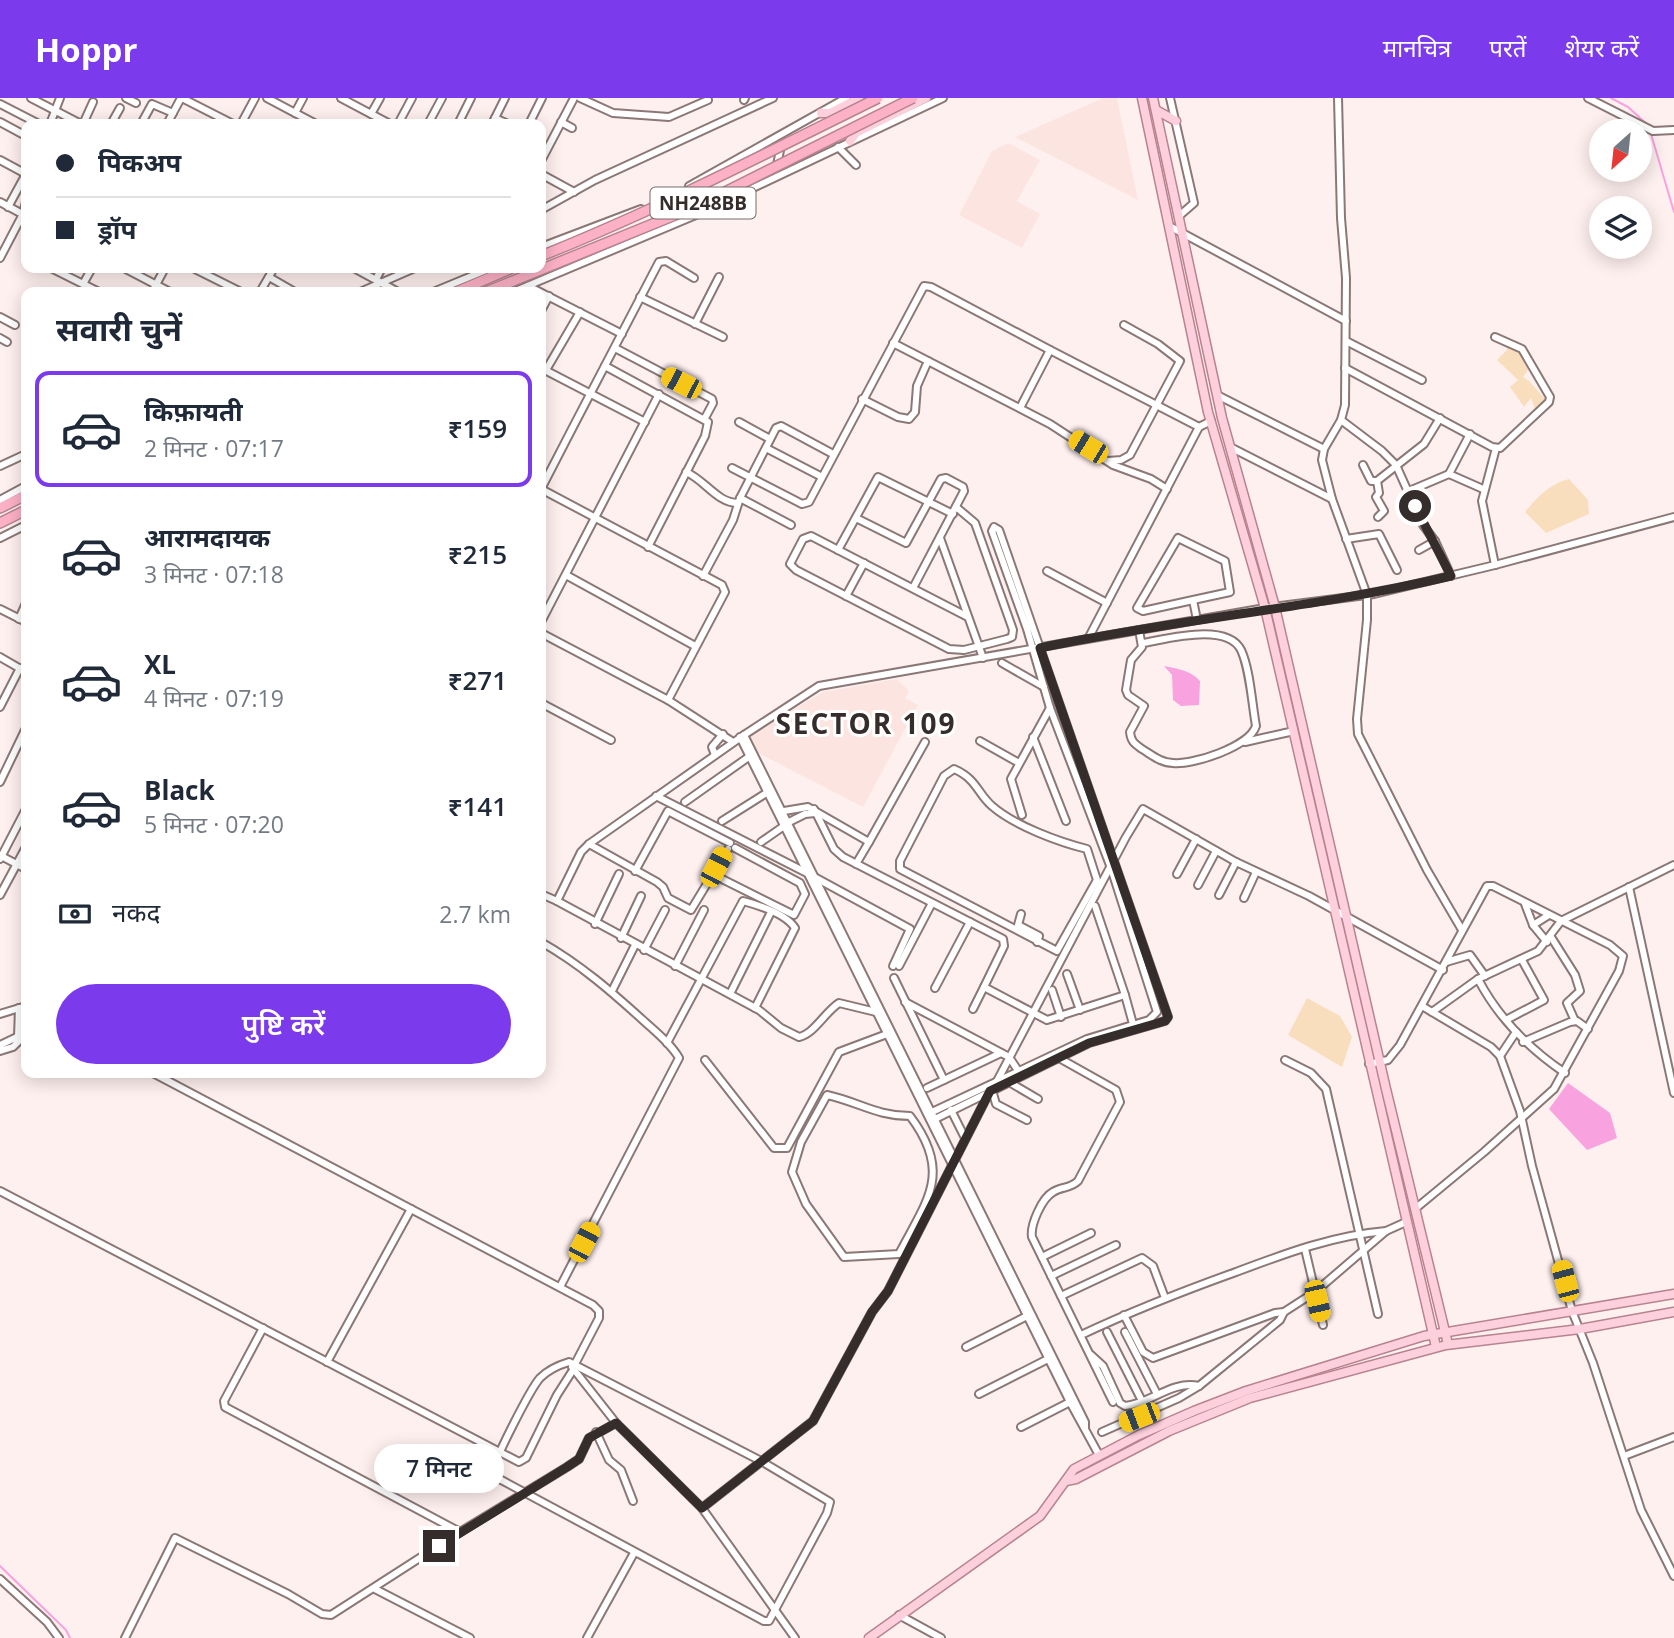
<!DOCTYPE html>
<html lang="hi">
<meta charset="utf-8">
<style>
:root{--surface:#fff;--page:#f2f2f3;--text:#1f2937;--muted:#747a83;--line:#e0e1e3;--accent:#7c3aed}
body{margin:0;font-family:"Open Sans","Noto Sans Devanagari",sans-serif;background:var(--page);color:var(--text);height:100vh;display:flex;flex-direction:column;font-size:26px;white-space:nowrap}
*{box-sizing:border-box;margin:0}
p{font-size:23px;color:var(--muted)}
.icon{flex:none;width:38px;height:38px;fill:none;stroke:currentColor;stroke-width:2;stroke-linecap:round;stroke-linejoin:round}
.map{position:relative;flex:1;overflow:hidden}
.drawer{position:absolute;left:21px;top:189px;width:525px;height:791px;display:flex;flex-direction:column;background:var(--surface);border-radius:14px;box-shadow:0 4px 18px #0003}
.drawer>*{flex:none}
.guide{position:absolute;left:21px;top:21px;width:525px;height:154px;border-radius:14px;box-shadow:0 4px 18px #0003;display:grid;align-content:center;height:154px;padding:0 35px;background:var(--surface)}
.needle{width:46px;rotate:207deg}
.controls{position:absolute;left:1589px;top:21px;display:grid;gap:14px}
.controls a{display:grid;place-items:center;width:63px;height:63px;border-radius:50%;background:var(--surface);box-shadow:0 4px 18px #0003;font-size:35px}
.end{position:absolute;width:32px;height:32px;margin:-16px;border:9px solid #352d2c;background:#fff;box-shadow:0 0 0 4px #fff}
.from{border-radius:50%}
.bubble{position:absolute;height:49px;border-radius:24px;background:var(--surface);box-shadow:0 4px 18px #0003;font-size:23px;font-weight:600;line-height:49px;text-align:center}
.car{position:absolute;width:21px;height:42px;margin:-21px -10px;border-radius:9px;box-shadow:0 0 5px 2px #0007;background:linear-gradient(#f5c518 24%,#345 0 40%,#f5c518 0 76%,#345 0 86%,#f5c518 0)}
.guide b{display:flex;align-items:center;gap:24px;height:66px;font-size:26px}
.guide b+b{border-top:2px solid var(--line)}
.guide i{width:18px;height:18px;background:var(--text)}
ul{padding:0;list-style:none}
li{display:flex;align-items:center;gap:21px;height:116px;margin:0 14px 10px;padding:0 21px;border:4px solid transparent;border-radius:14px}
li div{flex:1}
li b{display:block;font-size:26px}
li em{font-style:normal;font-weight:600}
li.selected{border-color:var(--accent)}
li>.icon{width:63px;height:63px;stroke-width:1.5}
h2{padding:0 35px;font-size:32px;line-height:84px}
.pay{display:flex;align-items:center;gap:18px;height:77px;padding:0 35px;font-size:26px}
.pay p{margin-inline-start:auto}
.action{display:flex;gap:14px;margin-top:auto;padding:14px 35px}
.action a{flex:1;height:80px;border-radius:42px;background:var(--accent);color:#fff;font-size:28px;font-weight:600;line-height:80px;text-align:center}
header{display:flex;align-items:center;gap:42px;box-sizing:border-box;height:98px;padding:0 35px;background:var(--accent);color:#fff}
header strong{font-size:33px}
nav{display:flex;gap:38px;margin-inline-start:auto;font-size:24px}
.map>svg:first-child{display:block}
.built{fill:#fce4e1}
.green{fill:#f9debd}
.water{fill:#f8a2e0}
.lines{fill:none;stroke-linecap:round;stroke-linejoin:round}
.stream{stroke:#f8a2e0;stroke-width:2}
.minor-casing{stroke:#8b7876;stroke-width:10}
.major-casing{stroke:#b78390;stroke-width:11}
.highway-casing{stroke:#b78390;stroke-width:12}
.minor{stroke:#fff;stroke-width:6}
.major{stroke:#fed0dd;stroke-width:8}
.highway{stroke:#fdb1c6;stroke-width:9}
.highway-bridge-casing{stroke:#b78390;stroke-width:12;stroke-linecap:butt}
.highway-bridge{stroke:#fdb1c6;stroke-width:9}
.route{stroke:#352d2c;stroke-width:9}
.labels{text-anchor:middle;stroke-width:6;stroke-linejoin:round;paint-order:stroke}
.shield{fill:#fff;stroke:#726c6b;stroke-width:2}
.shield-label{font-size:19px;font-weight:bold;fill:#352d2c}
.district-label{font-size:28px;font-weight:bold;letter-spacing:2px;fill:#352d2c;stroke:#fff}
</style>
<header>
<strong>Hoppr</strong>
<nav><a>मानचित्र</a><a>परतें</a><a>शेयर करें</a></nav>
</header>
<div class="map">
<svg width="1674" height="1540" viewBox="0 0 1674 1540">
<rect width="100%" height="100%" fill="#fef0ef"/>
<g class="built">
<path d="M1103 0H1117L1138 102 1015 39Z"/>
<path d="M1008 45 1040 62 1017 103 1040 116 1022 150 959 117 992 53Z"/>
<path d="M897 581 909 593 905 600 918 607 863 709 758 655 750 637 823 594Z"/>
</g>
<g class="green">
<path d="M1506 246 1517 249 1531 268 1523 279 1529 283 1546 302 1535 311 1531 300 1524 309 1510 289 1518 282 1497 262 1507 252Z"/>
<path d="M1569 381 1588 402 1589 416 1546 435 1525 414C1538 399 1549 386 1569 381Z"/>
<path d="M1307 900 1340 918 1352 939 1342 969 1288 937Z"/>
</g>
<g class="water">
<path d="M1164 568C1178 571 1190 572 1200 583L1199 607 1181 608 1173 602 1172 577Z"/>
<path d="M1568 985 1610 1015 1617 1040 1587 1052 1549 1011Z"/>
</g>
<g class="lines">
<g class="stream">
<path d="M1611 0 1628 9 1649 28"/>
<path d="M1651 36 1674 114"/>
<path d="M0 1468 66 1532 70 1540"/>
</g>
<g class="minor-casing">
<g id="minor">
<path d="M31 0 81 26"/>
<path d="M126 0 136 5"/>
<path d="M182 0 233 26"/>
<path d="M267 0 316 26"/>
<path d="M341 0 390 26"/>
<path d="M580 0 613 15 669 19 708 2"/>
<path d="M1170 0 1194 105 1179 118"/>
<path d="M1338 0 1341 120 1346 180 1345 307 1341 322 1324 351 1322 362 1332 401 1367 497V522L1357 621 1358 636 1427 772 1462 832"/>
<path d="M1588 0 1653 33 1674 32"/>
<path d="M744 2 745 0"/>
<path d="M0 6 39 26"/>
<path d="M295 15 303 0"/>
<path d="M371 16 380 0"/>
<path d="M495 20 508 26"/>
<path d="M0 24 26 38"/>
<path d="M561 24 572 30"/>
<path d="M50 26 60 0"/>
<path d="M83 26 93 4"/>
<path d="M111 26 120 10"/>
<path d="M141 26 152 6 173 15"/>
<path d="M167 26 181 0"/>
<path d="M241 26 255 0"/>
<path d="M398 26 412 0"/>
<path d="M428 26 442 0"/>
<path d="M458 26 471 0"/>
<path d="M492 26 505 0"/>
<path d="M529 26 542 0"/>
<path d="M838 49 856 67"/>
<path d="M0 62 26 76"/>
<path d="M541 63 574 0"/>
<path d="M776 71 781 48"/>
<path d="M541 76 574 94"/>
<path d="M689 88 846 0"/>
<path d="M0 104 26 118"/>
<path d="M8 109 26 76"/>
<path d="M541 112 595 82 773 0"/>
<path d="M1171 129 1346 223"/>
<path d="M541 149 641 111"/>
<path d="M26 150V156"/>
<path d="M0 160 23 116 26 104"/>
<path d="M51 170 99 194"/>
<path d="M124 170 170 194"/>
<path d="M193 170 241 194"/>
<path d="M354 170 398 194"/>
<path d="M269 179 295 194"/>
<path d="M376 181 382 170"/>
<path d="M83 186 92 170"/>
<path d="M528 188 622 236"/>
<path d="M152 194 165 170"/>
<path d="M260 194 274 170"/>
<path d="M360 194 415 170"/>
<path d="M433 194 491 170"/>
<path d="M513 194 696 117 943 0"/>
<path d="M640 199 723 239"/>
<path d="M541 213 549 198"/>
<path d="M0 219 15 227"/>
<path d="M695 226 719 179"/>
<path d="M0 240 7 244"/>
<path d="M1346 243 1422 282"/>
<path d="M893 245 1050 326 1113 367 1151 381 1167 391"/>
<path d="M615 250 712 301 713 305 705 320"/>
<path d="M605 268 708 324 705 338 648 449"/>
<path d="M541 270 645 324"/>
<path d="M1345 270 1492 349 1500 350 1549 304 1550 299 1522 251 1495 239"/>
<path d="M546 272 580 214"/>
<path d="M1217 297 1324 351"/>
<path d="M862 301 898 319 909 321 915 314 917 288 928 263"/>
<path d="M1020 310 1050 252 1199 329"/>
<path d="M1341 322 1382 353 1396 367 1423 427 1435 443 1451 478"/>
<path d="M739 324 770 341"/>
<path d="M1230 349 1332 401"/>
<path d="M766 350 822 379"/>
<path d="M1108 363 1121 362 1130 357 1180 263 1158 246 1124 227"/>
<path d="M1363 367 1371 383H1377L1424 346 1440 320"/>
<path d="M0 368 26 356"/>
<path d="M732 370 802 406 809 404 924 188 931 189 1050 252"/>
<path d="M686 374C705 382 717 405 738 405"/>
<path d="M1449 376 1470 336"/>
<path d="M1377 383 1379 395 1376 399 1384 413 1378 419"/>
<path d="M541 391 722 487 725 494 668 602 541 535"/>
<path d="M541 391C580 315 620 239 659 164L666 163 694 180"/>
<path d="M1409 393 1449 376 1483 391"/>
<path d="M740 400 791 427"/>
<path d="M0 402 26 388"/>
<path d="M956 409 975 425 1013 532 1012 539 1007 541 964 552 949 551 796 472 790 466 803 441 811 438 968 519"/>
<path d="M856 420 906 445 941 381 946 380 963 389 964 393 913 490"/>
<path d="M0 440 26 427"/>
<path d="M940 440 983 560"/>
<path d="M1346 441 1379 436 1397 472"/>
<path d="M838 452 878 379 953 416"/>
<path d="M1419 452 1435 443"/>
<path d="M1495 467 1482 403 1496 350"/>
<path d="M1047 473 1107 505"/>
<path d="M566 477 695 548"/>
<path d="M703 478 733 422 740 400 776 330 781 328 833 356"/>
<path d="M846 498 864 465"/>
<path d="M1193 502 1230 494 1225 463 1178 440 1137 510 1143 513 1193 502 1197 522"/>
<path d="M0 511 26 524"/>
<path d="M19 521 26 505"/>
<path d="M541 524 659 296"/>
<path d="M1139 532 1142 549 1131 562 1126 592 1128 597 1144 608 1130 634C1131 644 1135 646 1142 651 1152 657 1161 665 1173 665 1193 667 1249 649 1256 628 1252 606 1250 571 1241 552 1227 524 1167 541 1143 545"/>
<path d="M1089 539 1199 329 1211 323"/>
<path d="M0 559 26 574"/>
<path d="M1002 565 1044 589"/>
<path d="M668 602 733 644"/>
<path d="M541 605 611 642"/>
<path d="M0 609 20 570"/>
<path d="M744 637 1085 1324V1330"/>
<path d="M740 639 1070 1304 1099 1357"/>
<path d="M1033 639 1066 723"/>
<path d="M980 643 1019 665"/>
<path d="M1245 644 1294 633"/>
<path d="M715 657 712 649 723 636"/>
<path d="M954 671C977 681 977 695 992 708 1015 728 1059 744 1087 751L1097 782 1057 853 900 771V763L944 678Z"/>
<path d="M0 684 26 630"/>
<path d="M656 698 807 775"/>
<path d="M685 704 750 658"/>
<path d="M814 711 834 751 843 759 1003 841 1004 848 984 889 1047 922 1125 897 1095 808"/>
<path d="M784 713 808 709 869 744 925 644"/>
<path d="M1022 717 1011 681 1050 610"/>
<path d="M722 723 768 694"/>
<path d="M789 724 805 716 815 715"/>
<path d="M761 744 784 728"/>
<path d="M589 746 657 784 663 789 668 800 691 812 728 751"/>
<path d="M1 758 26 771"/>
<path d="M0 761 26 711"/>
<path d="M856 766 869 744"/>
<path d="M635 773 668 713 730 745"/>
<path d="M712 776 794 817 805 796 800 785 735 750"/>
<path d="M1177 776 1196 741"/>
<path d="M816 780 910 831 893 868"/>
<path d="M1198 787 1216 753"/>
<path d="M1629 789 1674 995"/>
<path d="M541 796 557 803 581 754 589 746 744 637 819 588 1265 510 1374 496 1495 467 1674 419"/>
<path d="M0 797 26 749"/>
<path d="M1219 797 1236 764"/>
<path d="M1244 800 1256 774"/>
<path d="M557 803 759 912 781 930 799 939C814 936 825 914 839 905L876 914"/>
<path d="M1525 806 1533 827 1547 844"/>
<path d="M1021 816 1018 827 1039 838 1037 844"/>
<path d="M595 826 619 776"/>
<path d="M1533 827 1549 817"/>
<path d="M1551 839 1575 877 1580 893 1567 905 1575 923"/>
<path d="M621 840 641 798"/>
<path d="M541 844C580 866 612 894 645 924 657 935 671 946 679 960L560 1189"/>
<path d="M644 852 665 812"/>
<path d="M1446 864 1470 857 1485 878"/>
<path d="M675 868 704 812"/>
<path d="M899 868 932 805"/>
<path d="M1067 876 1080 912"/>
<path d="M894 880 944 982"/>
<path d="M1478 881C1499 921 1528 950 1565 975"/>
<path d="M935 890 970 824"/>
<path d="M1052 892 1061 919"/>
<path d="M612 893 635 847"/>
<path d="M730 896 771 814"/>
<path d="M1125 897 1133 926"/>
<path d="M905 904 1009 959 1019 974"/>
<path d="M1422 908 1491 949 1500 958 1520 1013 1532 1068 1572 1213 1593 1265 1641 1412 1674 1478"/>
<path d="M973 911 984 889"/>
<path d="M1432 914 1478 881 1538 853 1561 823 1674 767"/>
<path d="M0 916 26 908"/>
<path d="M1506 922 1544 902 1522 862"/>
<path d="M18 939 19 910"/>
<path d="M1523 944 1570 924 1577 923 1588 931"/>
<path d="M667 945 743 803C758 807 786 816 795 830L755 910"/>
<path d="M0 947 17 939 20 942 13 949 0 953"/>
<path d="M1500 958 1516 934"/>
<path d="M1059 960 1116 992 1120 1004 1078 1083C1070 1091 1062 1088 1053 1094 1042 1100 1030 1127 1032 1139L1113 1304"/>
<path d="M705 962 774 1050H787L839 954 887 936"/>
<path d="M1285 962 1311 975 1326 991 1378 1216"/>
<path d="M1369 966 1388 962 1400 947 1487 788H1493L1610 847 1623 858 1619 873 1554 991 1484 1054 1415 1111"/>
<path d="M153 975 593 1207 599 1213V1220L575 1266"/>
<path d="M1009 984 1038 1001"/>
<path d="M996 985 1126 739 1143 711 1236 764 1309 798 1443 872"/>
<path d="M927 990 1001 955"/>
<path d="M992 992 996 1006 1027 1022"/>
<path d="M827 997C859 1004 876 1018 910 1018 953 1075 927 1102 899 1156L844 1159 806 1106 792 1074 801 1044Z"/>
<path d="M951 1012 964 1038"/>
<path d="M932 1014 1087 941 1149 922 1157 914 1111 770 1050 610 1027 531 992 433 994 429 999 432 1168 919 1165 923 1089 945 935 1021"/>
<path d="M0 1093 519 1364 526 1360 557 1297 573 1272"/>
<path d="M1305 1151 1323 1227"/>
<path d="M1042 1159 1091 1135"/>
<path d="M1051 1178 1116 1147"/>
<path d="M1061 1198 1142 1160 1153 1168 1165 1200"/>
<path d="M1124 1217 1143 1254 1153 1260 1275 1215 1284 1214"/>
<path d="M263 1230 224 1303 225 1309 460 1434"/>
<path d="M1107 1234 1142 1303"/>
<path d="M1125 1234 1157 1296"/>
<path d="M1081 1237C1132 1213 1183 1193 1236 1174 1284 1156 1334 1137 1386 1133"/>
<path d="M966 1249 1027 1218"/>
<path d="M1091 1257 1103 1268 1120 1305 1125 1308C1151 1306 1171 1282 1199 1288"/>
<path d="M327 1264 411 1111"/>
<path d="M569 1264 761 1363 830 1404 827 1415 769 1523H764L492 1377C491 1367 531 1290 540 1280 547 1273 559 1267 569 1264Z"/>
<path d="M572 1269 616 1325 702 1410 795 1540"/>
<path d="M979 1296 1048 1261"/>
<path d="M1021 1329 1070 1304"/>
<path d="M596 1334 609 1362 621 1372 633 1403"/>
<path d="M1102 1334 1179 1300 1199 1288 1280 1222 1284 1214 1315 1194 1386 1133 1406 1124"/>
<path d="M1624 1358 1674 1339"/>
<path d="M702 1410 813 1323 872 1214 888 1193 990 993"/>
<path d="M0 1481 47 1524 59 1540"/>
<path d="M375 1491 470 1540"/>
<path d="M899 1517 941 1540"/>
<path d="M125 1540 175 1440 288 1496 322 1516 331 1517 460 1434 567 1369 579 1361 589 1340 616 1325"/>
<path d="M587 1540 634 1455"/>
</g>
</g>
<g class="major-casing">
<g id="major">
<path d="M1142 0 1208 314 1265 510 1436 1249"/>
<path d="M1153 0 1222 320 1275 509 1386 991 1448 1246"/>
<path d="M1156 12 1176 23"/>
<path d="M821 15H830L859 0"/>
<path d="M850 43 856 35 926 0"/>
<path d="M1066 1383 1076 1381 1169 1333 1250 1300 1446 1247 1580 1231 1674 1214"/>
<path d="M869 1540 1040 1418 1074 1371 1139 1337 1194 1313 1246 1293 1424 1238 1674 1196"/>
</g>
</g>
<g class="highway-casing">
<g id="highway">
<path d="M456 194 512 170"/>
<path d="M0 410 26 397"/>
<path d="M0 425 26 412"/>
</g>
</g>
<use href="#minor" class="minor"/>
<use href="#major" class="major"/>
<use href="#highway" class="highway"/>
<g class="highway-bridge-casing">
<g id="highway-bridge">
<path d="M541 158C656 112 767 55 878 0"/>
<path d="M486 194 697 108 913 0"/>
</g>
</g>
<use href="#highway-bridge" class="highway-bridge"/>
</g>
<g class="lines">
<path class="route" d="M439 1448 567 1369 579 1361 589 1340 616 1325 702 1410 813 1323 872 1214 888 1193 990 993 1089 945 1165 923 1168 919 1040 550C1176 521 1316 510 1451 478L1415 408"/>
</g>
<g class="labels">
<rect class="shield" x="650.5" y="89.5" width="105" height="31" rx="5"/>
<g class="shield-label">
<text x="703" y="112">NH248BB</text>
</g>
<g class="district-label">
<text x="866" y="636">SECTOR 109</text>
</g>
</g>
</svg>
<div class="controls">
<a><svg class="needle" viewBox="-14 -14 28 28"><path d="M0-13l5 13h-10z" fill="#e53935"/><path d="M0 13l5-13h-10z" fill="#747a83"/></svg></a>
<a><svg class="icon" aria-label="layers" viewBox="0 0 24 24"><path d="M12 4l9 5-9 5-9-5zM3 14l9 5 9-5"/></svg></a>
</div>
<i class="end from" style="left:1415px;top:408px"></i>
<i class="end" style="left:439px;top:1448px"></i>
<div class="bubble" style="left:374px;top:1346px;width:130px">7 मिनट</div>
<i class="car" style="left:681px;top:285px;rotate:297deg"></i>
<i class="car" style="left:1088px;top:349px;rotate:301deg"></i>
<i class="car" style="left:716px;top:769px;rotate:28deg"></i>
<i class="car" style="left:584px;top:1144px;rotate:28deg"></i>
<i class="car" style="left:1565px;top:1183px;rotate:345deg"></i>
<i class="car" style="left:1317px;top:1203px;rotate:167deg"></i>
<i class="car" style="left:1139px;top:1319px;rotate:249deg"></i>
<div class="guide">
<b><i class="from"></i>पिकअप</b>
<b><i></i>ड्रॉप</b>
</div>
<section class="drawer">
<h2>सवारी चुनें</h2>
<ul>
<li class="selected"><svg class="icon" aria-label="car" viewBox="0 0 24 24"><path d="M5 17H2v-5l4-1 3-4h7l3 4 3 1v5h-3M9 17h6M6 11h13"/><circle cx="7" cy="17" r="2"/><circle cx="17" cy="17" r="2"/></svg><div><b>किफ़ायती</b><p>2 मिनट · 07:17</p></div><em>₹159</em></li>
<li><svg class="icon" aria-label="car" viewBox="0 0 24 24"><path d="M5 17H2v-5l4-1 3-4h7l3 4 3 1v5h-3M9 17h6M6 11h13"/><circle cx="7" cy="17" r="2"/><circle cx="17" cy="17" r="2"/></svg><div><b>आरामदायक</b><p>3 मिनट · 07:18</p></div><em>₹215</em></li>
<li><svg class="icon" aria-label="car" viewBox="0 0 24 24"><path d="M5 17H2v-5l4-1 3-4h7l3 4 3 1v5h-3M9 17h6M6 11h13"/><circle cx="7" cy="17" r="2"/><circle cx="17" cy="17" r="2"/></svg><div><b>XL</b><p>4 मिनट · 07:19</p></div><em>₹271</em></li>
<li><svg class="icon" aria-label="car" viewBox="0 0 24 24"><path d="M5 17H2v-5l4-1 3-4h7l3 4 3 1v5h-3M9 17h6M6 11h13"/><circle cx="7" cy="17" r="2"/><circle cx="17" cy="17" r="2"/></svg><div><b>Black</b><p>5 मिनट · 07:20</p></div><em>₹141</em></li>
</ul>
<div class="pay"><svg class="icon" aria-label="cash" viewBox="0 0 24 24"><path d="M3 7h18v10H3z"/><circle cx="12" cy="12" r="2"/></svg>नकद<p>2.7 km</p></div>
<div class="action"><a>पुष्टि करें</a></div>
</section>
</div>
